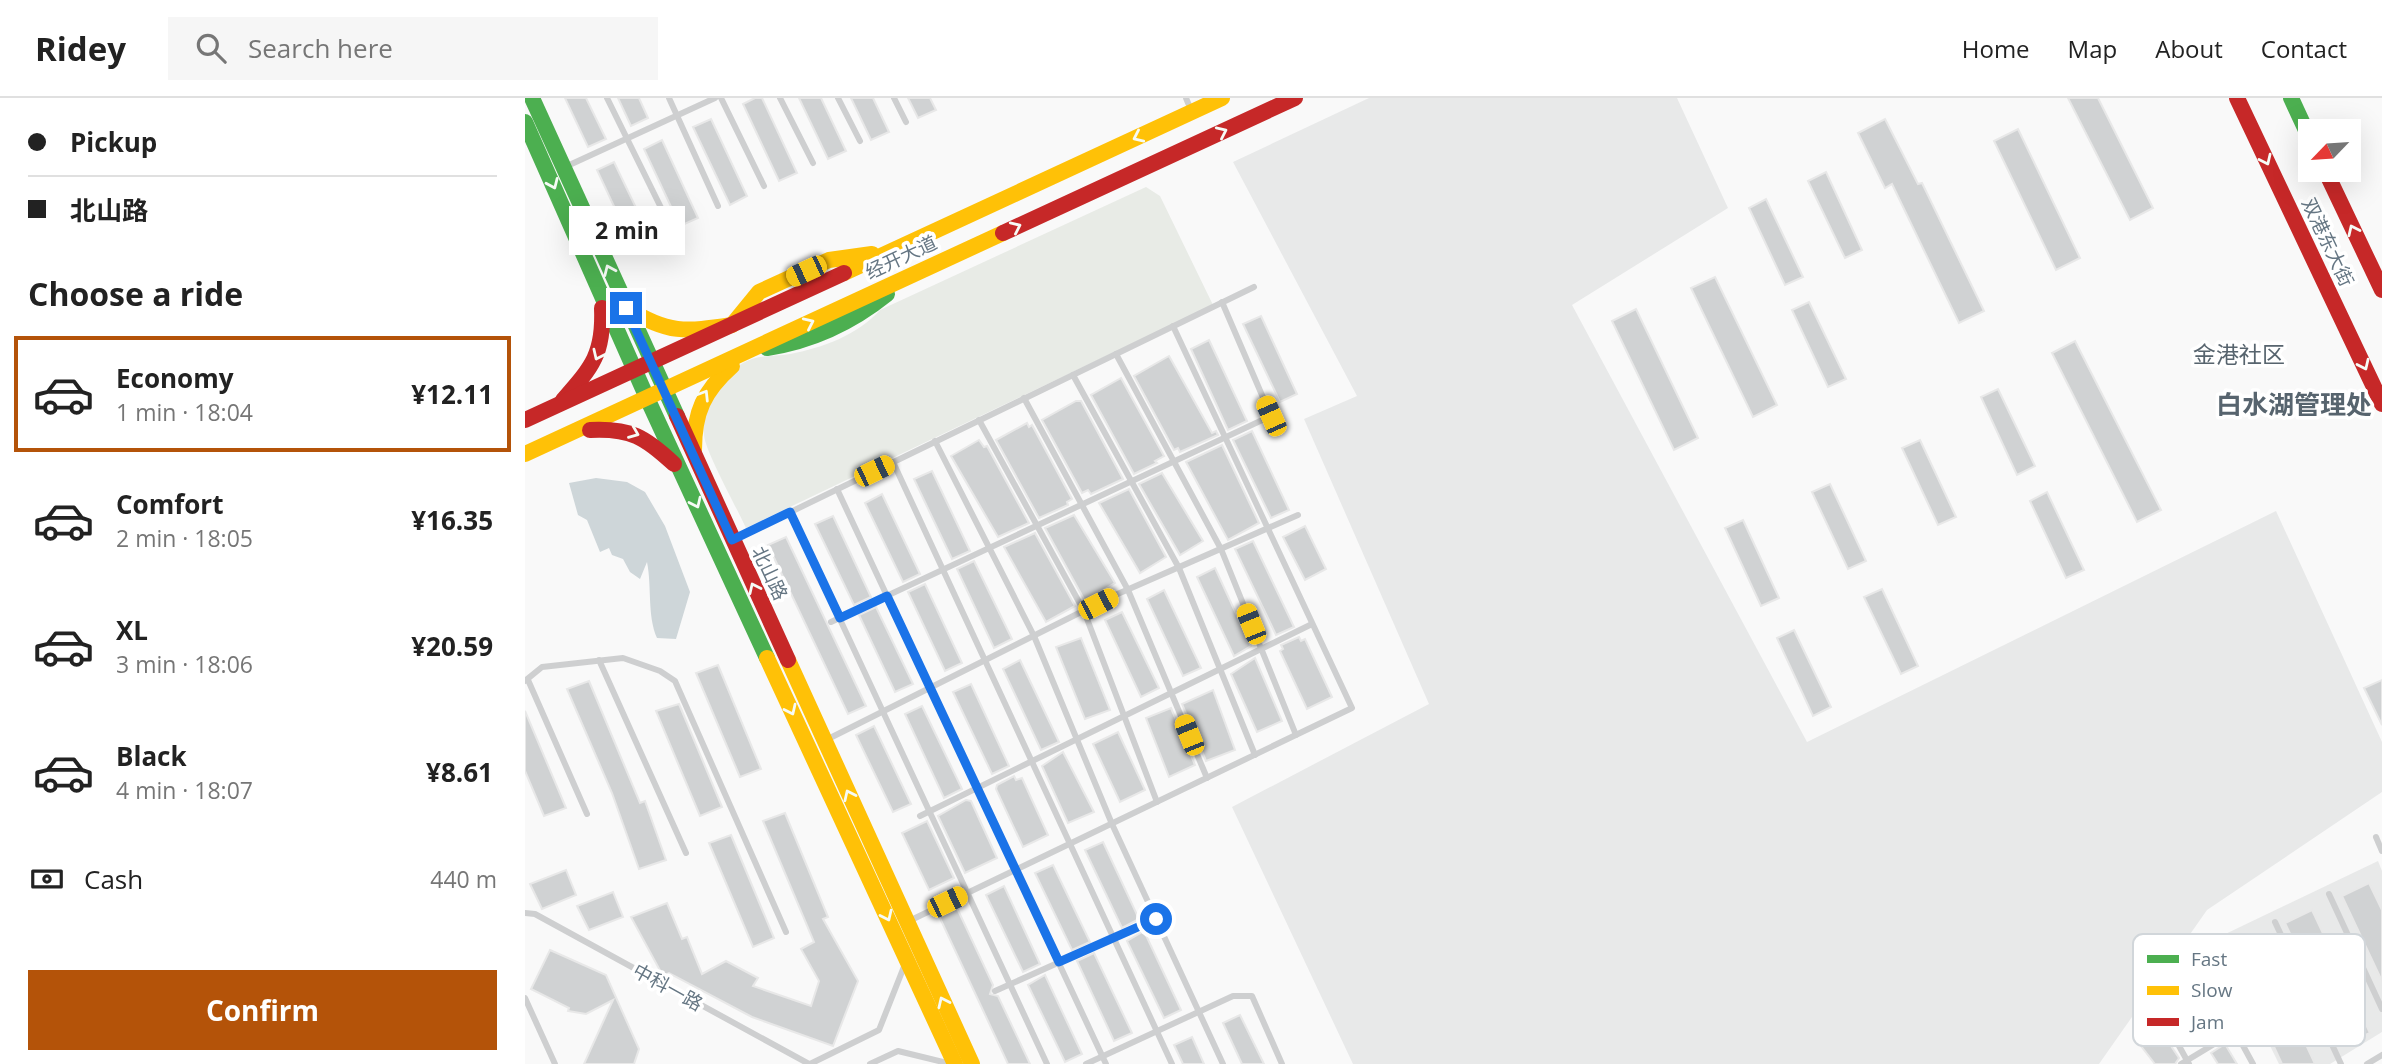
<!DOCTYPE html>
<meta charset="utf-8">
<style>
:root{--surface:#fff;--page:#f6f6f6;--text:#222;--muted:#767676;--line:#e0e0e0;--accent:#b45309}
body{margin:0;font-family:"Open Sans","Noto Sans SC",sans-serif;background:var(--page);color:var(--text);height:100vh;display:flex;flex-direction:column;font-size:26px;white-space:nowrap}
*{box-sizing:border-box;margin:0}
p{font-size:23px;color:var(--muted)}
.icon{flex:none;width:38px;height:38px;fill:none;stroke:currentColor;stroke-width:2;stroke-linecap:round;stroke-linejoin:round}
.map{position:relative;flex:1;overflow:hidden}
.details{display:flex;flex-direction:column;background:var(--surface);width:525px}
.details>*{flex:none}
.banner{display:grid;align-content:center;height:154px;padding:0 28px;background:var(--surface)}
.needle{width:46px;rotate:245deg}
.tools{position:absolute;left:1773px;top:21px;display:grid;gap:14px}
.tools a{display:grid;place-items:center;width:63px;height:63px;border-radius:0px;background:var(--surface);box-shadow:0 7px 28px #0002;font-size:35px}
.end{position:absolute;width:32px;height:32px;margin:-16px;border:9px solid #1a73e8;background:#fff;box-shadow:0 0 0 4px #fff}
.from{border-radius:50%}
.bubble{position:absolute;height:49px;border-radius:0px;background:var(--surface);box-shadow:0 7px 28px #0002;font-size:23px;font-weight:700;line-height:49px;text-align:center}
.car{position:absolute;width:21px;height:42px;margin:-21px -10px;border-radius:9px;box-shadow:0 0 5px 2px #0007;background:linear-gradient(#f5c518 24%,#345 0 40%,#f5c518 0 76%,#345 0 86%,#f5c518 0)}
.banner b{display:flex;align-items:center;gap:24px;height:66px;font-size:26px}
.banner b+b{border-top:2px solid var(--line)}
.banner i{width:18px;height:18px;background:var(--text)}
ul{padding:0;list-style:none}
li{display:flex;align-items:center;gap:21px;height:116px;margin:0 14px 10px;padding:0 14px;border:4px solid transparent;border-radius:0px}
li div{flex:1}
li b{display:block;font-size:26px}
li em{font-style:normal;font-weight:700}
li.on{border-color:var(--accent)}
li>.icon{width:63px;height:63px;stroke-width:1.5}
h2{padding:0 28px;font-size:32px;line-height:84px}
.pay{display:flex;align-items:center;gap:18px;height:77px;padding:0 28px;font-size:26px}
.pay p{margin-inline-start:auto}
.action{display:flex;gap:14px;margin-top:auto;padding:14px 28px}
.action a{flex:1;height:80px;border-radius:0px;background:var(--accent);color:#fff;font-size:28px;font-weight:700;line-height:80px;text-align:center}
header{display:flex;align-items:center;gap:42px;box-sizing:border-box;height:98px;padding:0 35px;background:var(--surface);border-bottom:2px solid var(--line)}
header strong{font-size:33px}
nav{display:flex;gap:38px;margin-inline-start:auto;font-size:24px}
.search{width:490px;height:63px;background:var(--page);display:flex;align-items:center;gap:18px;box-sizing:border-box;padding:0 24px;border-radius:0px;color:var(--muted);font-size:26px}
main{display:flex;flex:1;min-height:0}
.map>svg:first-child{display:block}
.built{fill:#e8e9e9}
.green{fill:#e8ebe6}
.water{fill:#ced6d9}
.building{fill:#d0d2d3;stroke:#e8e8e8;stroke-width:2}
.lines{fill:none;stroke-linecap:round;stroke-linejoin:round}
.lane{stroke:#cecfd0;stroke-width:6}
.fast{stroke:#4caf50;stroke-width:16}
.slow{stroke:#ffc107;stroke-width:16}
.jam{stroke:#c62828;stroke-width:16}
.oneway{stroke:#f6fbf6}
.route{stroke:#1a73e8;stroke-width:9}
.labels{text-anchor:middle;stroke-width:7;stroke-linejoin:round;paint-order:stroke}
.street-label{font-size:19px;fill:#657683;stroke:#fff}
.quarter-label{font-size:23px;fill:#57646e;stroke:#fff}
.district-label{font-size:26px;font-weight:bold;fill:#57646e;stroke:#fff}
.key{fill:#fff;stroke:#d1d6da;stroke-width:2}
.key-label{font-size:19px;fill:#657683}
</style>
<header>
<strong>Ridey</strong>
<div class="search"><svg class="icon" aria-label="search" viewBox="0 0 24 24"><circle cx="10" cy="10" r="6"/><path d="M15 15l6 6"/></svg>Search here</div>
<nav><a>Home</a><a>Map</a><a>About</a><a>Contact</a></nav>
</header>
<main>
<section class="details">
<div class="banner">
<b><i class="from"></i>Pickup</b>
<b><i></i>北山路</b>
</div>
<h2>Choose a ride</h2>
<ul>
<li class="on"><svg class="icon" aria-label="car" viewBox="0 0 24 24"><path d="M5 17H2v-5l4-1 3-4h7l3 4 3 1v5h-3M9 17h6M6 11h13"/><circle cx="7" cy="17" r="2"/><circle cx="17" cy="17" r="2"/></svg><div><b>Economy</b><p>1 min · 18:04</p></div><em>¥12.11</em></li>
<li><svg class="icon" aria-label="car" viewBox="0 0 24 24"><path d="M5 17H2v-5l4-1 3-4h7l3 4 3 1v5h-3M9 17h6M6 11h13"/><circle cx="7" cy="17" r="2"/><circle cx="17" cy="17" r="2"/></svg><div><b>Comfort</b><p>2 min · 18:05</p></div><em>¥16.35</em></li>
<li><svg class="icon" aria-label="car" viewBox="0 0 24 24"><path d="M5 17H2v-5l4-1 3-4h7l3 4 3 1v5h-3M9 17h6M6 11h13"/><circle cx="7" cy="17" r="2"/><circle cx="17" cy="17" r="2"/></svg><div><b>XL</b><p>3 min · 18:06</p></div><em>¥20.59</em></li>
<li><svg class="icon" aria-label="car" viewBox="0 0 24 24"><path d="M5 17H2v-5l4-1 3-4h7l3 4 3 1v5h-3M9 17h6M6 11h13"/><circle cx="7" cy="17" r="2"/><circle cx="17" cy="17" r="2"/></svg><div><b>Black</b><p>4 min · 18:07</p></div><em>¥8.61</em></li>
</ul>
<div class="pay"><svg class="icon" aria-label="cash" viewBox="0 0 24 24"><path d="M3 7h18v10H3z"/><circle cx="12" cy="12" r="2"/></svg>Cash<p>440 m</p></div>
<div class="action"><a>Confirm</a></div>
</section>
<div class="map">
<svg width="1857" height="966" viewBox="0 0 1857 966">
<rect width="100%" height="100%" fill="#f9f9f9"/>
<g class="built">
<path d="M844 0H1152L1203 110 1047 207 1282 644 1751 413 1857 644V694L1682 812 1574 966H828L707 709 904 606 779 321 832 298 708 64Z"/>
<path d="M1853 763 1857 773V934L1805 966H1754L1692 840Z"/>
</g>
<path class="green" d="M621 89 635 98 688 207 221 430C213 412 180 353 179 337 176 309 195 279 218 265 233 256 249 259 265 256 297 250 333 237 355 212Z"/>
<path class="water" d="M71 380 102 384 120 394 140 428 165 494 151 541 132 540C122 517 127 489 122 464L115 481 105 474 98 461 87 457 84 450 75 454 62 422 53 417 44 385Z"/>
<g class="building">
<path d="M40 0H61L81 41 63 49Z"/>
<path d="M93 0H114L123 20 106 28Z"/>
<path d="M230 0H237L272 75 254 83 218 6Z"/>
<path d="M274 0H296L321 53 303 61Z"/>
<path d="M326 0H348L364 34 346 42Z"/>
<path d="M383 0H405L411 12 393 20Z"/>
<path d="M1543 0H1573L1628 110 1605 122Z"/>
<path d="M186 21 222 98 205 107 168 29Z"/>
<path d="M1360 21 1393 86 1397 85 1459 213 1434 225 1367 86 1360 90 1333 35Z"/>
<path d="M1493 31 1555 160 1531 172 1469 43Z"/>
<path d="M137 42 173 120 155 128 119 51Z"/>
<path d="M89 64 126 141 108 149 72 72Z"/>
<path d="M1301 74 1337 152 1320 160 1283 83Z"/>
<path d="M1241 101 1278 179 1260 187 1224 110Z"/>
<path d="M1190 179 1252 307 1228 319 1166 190Z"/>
<path d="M1284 204 1321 281 1303 289 1267 212Z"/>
<path d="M1111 211 1173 340 1149 352 1087 223Z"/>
<path d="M736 218 772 296 755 304 718 226Z"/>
<path d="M684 242 722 323 703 332 666 251Z"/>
<path d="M1550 243 1636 412 1612 424 1527 255Z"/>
<path d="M644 258 687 335 691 333 693 337 655 354 653 350 649 352 609 278Z"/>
<path d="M596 280 639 358 630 363 632 365 609 376 566 297Z"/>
<path d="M1473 291 1510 368 1492 377 1456 299Z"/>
<path d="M551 303H556L598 381 566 396 563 392 557 395 517 322Z"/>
<path d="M502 325 504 329 507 327 547 401 542 404 543 407 514 420 471 342Z"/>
<path d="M727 333 764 412 746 420 708 342Z"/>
<path d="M454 342 459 349 462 348 504 425 473 439 426 358Z"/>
<path d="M1395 342 1431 419 1413 427 1377 350Z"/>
<path d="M697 347 734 425 703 442 661 364Z"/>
<path d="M407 373 445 453 427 461 389 381Z"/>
<path d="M637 375 678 443 655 457 614 386Z"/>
<path d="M1305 386 1341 463 1323 471 1287 394Z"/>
<path d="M604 391 641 459 615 475 574 405Z"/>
<path d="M1522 394 1559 472 1541 480 1505 403Z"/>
<path d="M357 396 395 476 378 484 340 405Z"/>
<path d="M549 417 590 485 560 503 520 430Z"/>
<path d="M308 418 346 499 329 507 290 426Z"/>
<path d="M1218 422 1254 500 1236 508 1200 430Z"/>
<path d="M780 428 801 471 780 482 758 439Z"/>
<path d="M510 435 550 508 521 524 479 449Z"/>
<path d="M261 439 341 608 323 616 243 447Z"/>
<path d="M728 443 769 529 751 537 710 451Z"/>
<path d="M449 463 487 541 469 550 432 471Z"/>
<path d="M690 470 726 548 709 558 672 479Z"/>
<path d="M400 486 437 565 420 573 383 494Z"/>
<path d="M1357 491 1393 568 1376 576 1339 499Z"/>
<path d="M639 492 676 570 658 578 622 501Z"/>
<path d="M351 509 388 586 370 594 334 517Z"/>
<path d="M597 514 634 590 616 599 580 522Z"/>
<path d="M1269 532 1306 609 1288 618 1252 540Z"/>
<path d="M774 539 776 543 780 541 807 599 782 611 755 553 758 551 756 547Z"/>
<path d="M556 540 585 612 560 621 531 549Z"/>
<path d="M730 560 757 623 732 634 706 576Z"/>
<path d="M495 562 534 644 516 652 478 571Z"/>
<path d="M193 567 236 671 215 679 171 575Z"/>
<path d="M1857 582V627L1839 590Z"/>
<path d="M64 583 115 705 120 703 141 762 114 771 87 695 42 591Z"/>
<path d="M446 586 484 668 467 676 428 594Z"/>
<path d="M688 592 710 652 681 663 657 606Z"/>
<path d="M154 606 197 709 175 718 131 613Z"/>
<path d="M397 608 437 691 419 700 380 616Z"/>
<path d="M646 610 670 667 644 679 621 620Z"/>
<path d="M0 613 41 710 19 718 0 673Z"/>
<path d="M349 628 386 706 368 714 331 637Z"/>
<path d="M593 634 620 692 595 704 568 646Z"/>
<path d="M538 654 569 714 543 725 517 668Z"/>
<path d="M489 678 491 682 497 680 523 737 498 749 471 691 472 687Z"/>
<path d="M441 702 446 703 472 760 440 775 413 718Z"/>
<path d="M260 715 303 819 298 821 333 883 308 948 227 919 144 875 138 878 106 819 142 805 157 841 162 839 177 876 201 863 233 880 228 888 286 908 294 883 276 851 289 844 238 723Z"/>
<path d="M402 723 429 780 404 792 377 735Z"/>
<path d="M206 737 249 840 228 849 184 745Z"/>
<path d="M578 744 614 821 597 830 560 752Z"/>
<path d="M528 767 565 844 547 852 510 775Z"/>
<path d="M41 772 51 797 17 811 5 786Z"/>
<path d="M1844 785 1857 812V883L1817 798Z"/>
<path d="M479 788 515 866 498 874 461 797Z"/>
<path d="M88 794 98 819 64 832 52 808Z"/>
<path d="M432 810 468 887 465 896 473 898 505 966H483L456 908 414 818Z"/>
<path d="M1787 812 1845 935 1818 947 1760 825Z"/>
<path d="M619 833 656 912 639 920 602 843Z"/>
<path d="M1732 841 1790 966H1757L1705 854Z"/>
<path d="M25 852 81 877 114 951 109 966H59L88 902 61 916 43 913 44 910 6 891Z"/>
<path d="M569 855 607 935 589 943 552 863Z"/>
<path d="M520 877 557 956 540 964 503 887Z"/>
<path d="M715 917 739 966H717L698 925Z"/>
<path d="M1636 933 1654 960 1650 966H1630L1616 948Z"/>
<path d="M667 939 679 966H658L649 947Z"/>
<path d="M1700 946 1712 966H1693L1686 955Z"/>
</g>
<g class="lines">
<g class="lane">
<path d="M82 0 146 130"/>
<path d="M144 0 193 108"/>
<path d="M196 0 239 88"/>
<path d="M255 0 288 65"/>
<path d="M313 0 335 43"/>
<path d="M369 0 381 24"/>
<path d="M661 0 666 12"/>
<path d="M40 69 190 0"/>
<path d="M591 256 696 451 771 637"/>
<path d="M548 277 654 470 730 657"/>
<path d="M499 300 603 492 682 680"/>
<path d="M454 322 559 513 632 704"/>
<path d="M410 343 509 538 587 726 698 966"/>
<path d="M368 364 647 966"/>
<path d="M312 391 581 966"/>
<path d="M265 414 522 966"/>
<path d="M212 440 729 189"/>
<path d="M306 524 746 318 697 204"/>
<path d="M74 562 161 755"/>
<path d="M3 582 62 716"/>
<path d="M0 583 17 569 98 560 135 573 150 583 261 834"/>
<path d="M301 642 588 498 773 417"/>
<path d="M395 718 787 526"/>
<path d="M1851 739 1857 753"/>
<path d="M1804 796 1857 911"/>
<path d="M0 815 10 816 284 966"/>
<path d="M384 823 827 610 648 228"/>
<path d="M1750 824 1816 966"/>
<path d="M1679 876 1728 966"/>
<path d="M470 893 631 821"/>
<path d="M0 900 30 966"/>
<path d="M1639 921 1664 966"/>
<path d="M285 966 354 932 380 866"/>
<path d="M345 966 373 953 426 966"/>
<path d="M561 966 708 898H727L757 966"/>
<path d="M1656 966 1709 934"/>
<path d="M1842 966 1857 957"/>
</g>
<g class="fast">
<path d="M7 0 152 318"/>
<path d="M1766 0 1785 41"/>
<path d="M0 24 122 300 242 560"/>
<path d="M242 250C288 243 326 225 362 196"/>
</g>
<g class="slow">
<path d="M319 175 697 0"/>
<path d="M102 210C142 236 161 234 207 227L234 194 304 162 347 156"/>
<path d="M169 352C169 314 179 293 207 268"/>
<path d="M0 356 478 135"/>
<path d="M242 560 430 966"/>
<path d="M263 562 447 966"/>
</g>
<g class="jam">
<path d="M1712 0 1857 306"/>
<path d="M1800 72 1857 192"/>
<path d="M478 135 770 0"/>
<path d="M38 302C67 269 79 256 77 210"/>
<path d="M152 318 263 562"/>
<path d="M0 322 319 175"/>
<path d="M65 332C106 330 120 339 149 366"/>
</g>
</g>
<defs><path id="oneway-chevron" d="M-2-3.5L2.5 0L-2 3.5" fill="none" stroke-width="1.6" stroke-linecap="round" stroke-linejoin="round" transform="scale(1.75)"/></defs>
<g class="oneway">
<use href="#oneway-chevron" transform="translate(697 34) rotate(-25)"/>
<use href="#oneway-chevron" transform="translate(613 39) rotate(155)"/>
<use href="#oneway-chevron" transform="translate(1741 62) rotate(65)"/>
<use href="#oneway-chevron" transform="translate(28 86) rotate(66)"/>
<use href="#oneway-chevron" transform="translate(491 129) rotate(-25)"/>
<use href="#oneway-chevron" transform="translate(1828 132) rotate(-115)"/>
<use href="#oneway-chevron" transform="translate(84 172) rotate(-114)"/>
<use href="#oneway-chevron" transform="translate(284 225) rotate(-25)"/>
<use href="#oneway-chevron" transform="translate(73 257) rotate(115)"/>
<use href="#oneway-chevron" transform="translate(1839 267) rotate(65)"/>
<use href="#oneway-chevron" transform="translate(179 297) rotate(-58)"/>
<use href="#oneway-chevron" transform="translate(109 335) rotate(22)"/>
<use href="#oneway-chevron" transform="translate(171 405) rotate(65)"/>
<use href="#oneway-chevron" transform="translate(229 490) rotate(-115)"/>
<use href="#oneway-chevron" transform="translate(266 612) rotate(65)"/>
<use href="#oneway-chevron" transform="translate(324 697) rotate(-115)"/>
<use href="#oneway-chevron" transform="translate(362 818) rotate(65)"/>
<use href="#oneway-chevron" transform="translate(418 904) rotate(-115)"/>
</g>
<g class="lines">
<path class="route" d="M101 210 207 442 265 414 315 520 362 498 534 864 631 821"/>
</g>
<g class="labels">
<g class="street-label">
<text transform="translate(1803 144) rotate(65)" y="7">双港东大街</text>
<text transform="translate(376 159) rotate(-25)" y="7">经开大道</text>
<text transform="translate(245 475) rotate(65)" y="7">北山路</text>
<text transform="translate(143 889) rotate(29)" y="7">中科一路</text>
</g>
<g class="quarter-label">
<text x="1714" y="265">金港社区</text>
</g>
<g class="district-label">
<text x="1769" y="316">白水湖管理处</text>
</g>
</g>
<rect x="1608" y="836" width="232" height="112" rx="10" class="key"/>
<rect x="1622" y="857" width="32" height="8" fill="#4caf50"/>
<rect x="1622" y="888" width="32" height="9" fill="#ffc107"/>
<rect x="1622" y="920" width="32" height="8" fill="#c62828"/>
<g class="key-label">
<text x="1666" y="868">Fast</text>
<text x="1666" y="899">Slow</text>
<text x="1666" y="931">Jam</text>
</g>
</svg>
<div class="tools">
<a><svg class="needle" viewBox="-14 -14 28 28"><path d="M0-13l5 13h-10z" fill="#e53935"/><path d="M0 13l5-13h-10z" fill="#767676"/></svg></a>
</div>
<i class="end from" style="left:631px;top:821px"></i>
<i class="end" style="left:101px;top:210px"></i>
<div class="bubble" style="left:44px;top:108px;width:116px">2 min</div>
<i class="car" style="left:281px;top:173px;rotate:245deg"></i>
<i class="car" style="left:746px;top:318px;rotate:336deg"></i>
<i class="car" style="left:349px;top:373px;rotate:64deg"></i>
<i class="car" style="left:573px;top:506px;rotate:63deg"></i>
<i class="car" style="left:726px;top:526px;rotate:338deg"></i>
<i class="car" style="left:664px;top:637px;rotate:338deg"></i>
<i class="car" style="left:422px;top:804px;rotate:64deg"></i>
</div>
</main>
